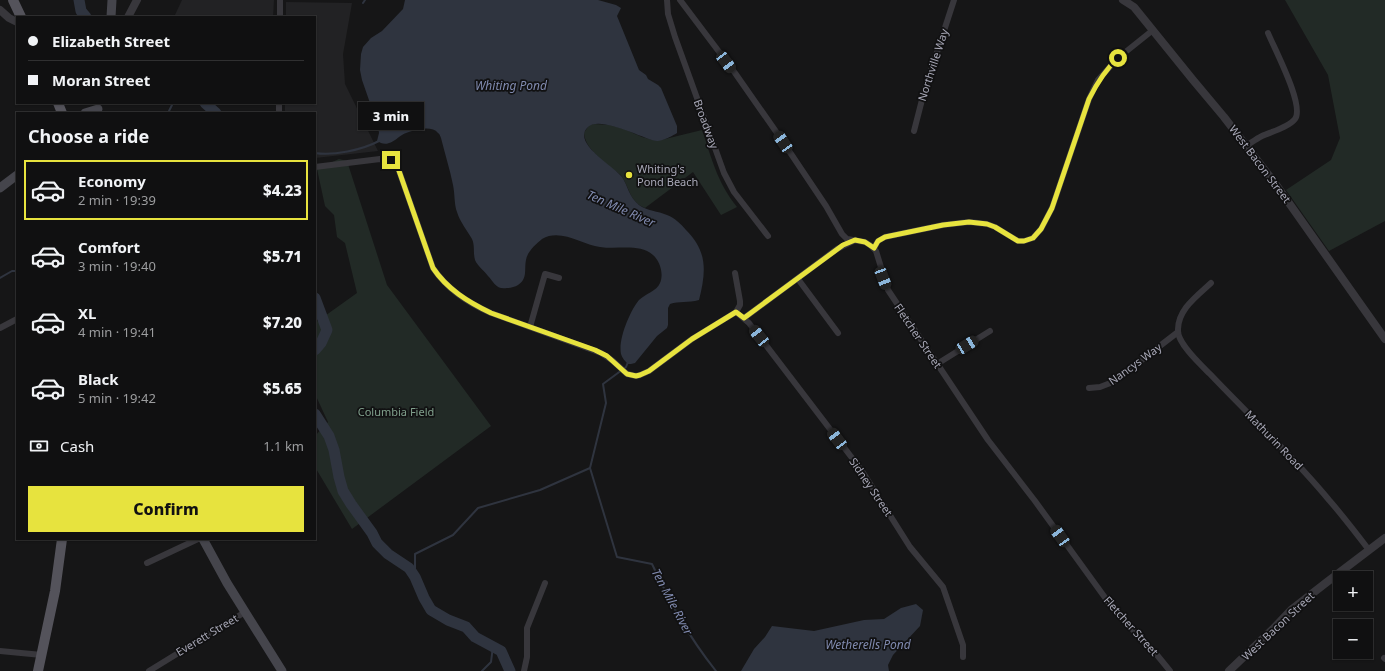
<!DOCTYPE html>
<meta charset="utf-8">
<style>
:root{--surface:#101011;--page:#19191a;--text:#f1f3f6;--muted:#9c9d9f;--line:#303031;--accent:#e7e33e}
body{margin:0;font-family:"Noto Sans",sans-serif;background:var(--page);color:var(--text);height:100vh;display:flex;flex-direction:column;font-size:15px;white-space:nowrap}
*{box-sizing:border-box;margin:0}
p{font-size:13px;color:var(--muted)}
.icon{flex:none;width:22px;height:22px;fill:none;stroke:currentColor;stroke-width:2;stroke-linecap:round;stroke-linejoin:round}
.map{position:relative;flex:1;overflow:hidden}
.side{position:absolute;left:16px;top:112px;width:300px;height:428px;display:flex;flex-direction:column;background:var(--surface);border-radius:0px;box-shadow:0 1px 3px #0004,0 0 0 1px var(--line)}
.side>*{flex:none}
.guide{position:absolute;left:16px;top:16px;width:300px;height:88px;border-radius:0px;box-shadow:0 1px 3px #0004,0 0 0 1px var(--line);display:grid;align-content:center;height:88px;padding:0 12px;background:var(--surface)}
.controls{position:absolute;left:1333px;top:571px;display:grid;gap:8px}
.controls a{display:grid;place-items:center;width:40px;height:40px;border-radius:0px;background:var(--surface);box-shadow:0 1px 3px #0004,0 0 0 1px var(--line);font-size:20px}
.end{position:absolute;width:18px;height:18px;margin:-9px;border:5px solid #e7e33e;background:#111;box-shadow:0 0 0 2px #111}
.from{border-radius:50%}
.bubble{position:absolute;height:28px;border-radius:0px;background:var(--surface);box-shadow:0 1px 3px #0004,0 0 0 1px var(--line);font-size:13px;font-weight:800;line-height:28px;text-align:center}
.car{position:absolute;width:12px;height:24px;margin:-12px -6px;border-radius:5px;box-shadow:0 0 3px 1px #0007;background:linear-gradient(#222 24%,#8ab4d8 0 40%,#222 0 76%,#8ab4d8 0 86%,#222 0)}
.guide b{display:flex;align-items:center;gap:14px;height:38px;font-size:15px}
.guide b+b{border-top:1px solid var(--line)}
.guide i{width:10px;height:10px;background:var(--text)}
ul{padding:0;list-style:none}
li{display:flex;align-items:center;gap:12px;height:60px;margin:0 8px 6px;padding:0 4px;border:2px solid transparent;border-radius:0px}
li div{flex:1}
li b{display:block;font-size:15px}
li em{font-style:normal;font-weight:800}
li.active{border-color:var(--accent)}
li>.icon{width:36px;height:36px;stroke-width:1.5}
h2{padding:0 12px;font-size:18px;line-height:48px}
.pay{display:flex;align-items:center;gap:10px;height:44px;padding:0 12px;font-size:15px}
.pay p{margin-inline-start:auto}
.action{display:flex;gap:8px;margin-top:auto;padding:8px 12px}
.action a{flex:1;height:46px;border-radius:0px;background:var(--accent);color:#111;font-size:16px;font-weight:800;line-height:46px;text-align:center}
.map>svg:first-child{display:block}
.built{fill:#222224}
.green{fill:#222a26}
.water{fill:#2f343f}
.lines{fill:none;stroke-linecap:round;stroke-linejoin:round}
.stream{stroke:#2f343f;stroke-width:2}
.river{stroke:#2f343f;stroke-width:11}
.minor{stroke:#38373c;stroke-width:6}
.tertiary{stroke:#38373c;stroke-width:8}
.secondary{stroke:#45454c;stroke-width:9}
.primary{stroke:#54535b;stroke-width:10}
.route{stroke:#e7e33e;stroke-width:5}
.poi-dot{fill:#e7e33e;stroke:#111112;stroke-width:1.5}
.labels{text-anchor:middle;stroke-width:3.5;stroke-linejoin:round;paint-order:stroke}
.street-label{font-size:11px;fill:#a8a8b7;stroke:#111112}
.poi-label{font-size:11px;fill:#a8a8b7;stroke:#111112;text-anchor:start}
.park-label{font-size:11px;fill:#80a08c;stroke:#111112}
.water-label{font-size:12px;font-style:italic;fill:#818bb0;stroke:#111112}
</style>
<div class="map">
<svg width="1385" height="671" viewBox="0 0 1385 671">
<rect width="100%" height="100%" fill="#161617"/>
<g class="built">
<path d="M182 0H274L273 17H174Z"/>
<path d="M286 2 352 3 343 54 345 84 378 151 315 158V113H285V103H315V17H286Z"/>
</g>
<g class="green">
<path d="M1285 0H1385V221L1329 251 1286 190 1331 160 1340 138 1328 75Z"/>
<path d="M594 124 610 125 624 129 642 137 657 141 702 130C712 159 717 182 737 207L721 215 693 172 645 208C630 202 630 189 622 177 619 173 616 171 612 169 602 160 585 148 584 133L589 125Z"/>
<path d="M339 159 347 161 387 285 491 426 352 529 315 467V436L328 422 315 394V323L357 293 345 243 337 237 334 215 325 206 317 169Z"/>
</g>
<g class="water">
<path d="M405 0H598L616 5 621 8 617 16 639 70 646 75 648 79 658 85 661 88 677 126V133C674 135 661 142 657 141 643 139 600 115 588 127 571 143 614 166 622 177 628 186 629 197 639 205 647 211 658 211 667 215 675 218 681 224 686 230 708 252 706 272 699 300 688 303 679 301 670 304L668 308V325L667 328 657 336 635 363 631 364H628C625 361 622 358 621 354 618 339 630 311 639 300 645 294 657 291 660 283 664 274 660 261 653 255 639 243 618 250 600 247 582 245 561 228 542 239 536 244 527 252 526 260 524 269 528 279 518 285 515 287 510 288 507 288 496 290 494 282 488 276 484 270 478 267 475 260 473 253 475 245 472 239 467 230 460 222 457 212 454 204 455 194 453 185 450 170 445 154 441 138 440 136 440 134 438 133 431 124 410 131 402 135 398 137 394 142 389 143 384 145 381 143 377 141L379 133 378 126 362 80 360 70 361 54 363 47 371 38 382 31 403 9Z"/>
<path d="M916 604 923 610 920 626 893 655 888 665 889 671H741L754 649 765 637 772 626 814 631 864 620 884 619 901 608Z"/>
</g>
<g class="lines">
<g class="stream">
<path d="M363 3 365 0"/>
<path d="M168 113 173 103"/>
<path d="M315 153C333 156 362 150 379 141"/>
<path d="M0 278 12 271H17"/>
<path d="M628 362 626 367 603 384 606 403 590 468 617 557 652 564C671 604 688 636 716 671"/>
<path d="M415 577V554L453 535 478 508 540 490 590 468"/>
<path d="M482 671 491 662 493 646"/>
</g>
<g class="river">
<path d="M79 0 81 11 86 17"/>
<path d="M205 103 216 113"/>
<path d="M315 298 327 330 321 343 315 350"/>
<path d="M315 414 329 436 334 450 339 477 343 491 351 504 372 533 377 543 388 554 409 568 415 577 424 598 431 610 448 620 466 627 475 637 501 651 510 671"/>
</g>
<g class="minor">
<path d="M667 0 668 14 675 37 724 173 734 192 768 236"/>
<path d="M680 0 735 73 777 133 826 206 842 234 847 239 865 242 870 245 876 251 888 290 988 440 1035 501 1114 610 1157 655 1170 671"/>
<path d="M280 17V0"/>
<path d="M279 113V103"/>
<path d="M914 131 924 92 954 0"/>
<path d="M1246 146C1251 143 1256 139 1262 136 1271 132 1289 127 1295 119 1305 106 1274 48 1268 33"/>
<path d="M315 167 380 159C389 159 394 160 398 168L433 268C447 289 468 303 491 313L601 353 613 361 627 374 636 376 640 375 649 371 692 339 736 312 740 305V301L735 273"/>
<path d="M874 248 878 241 885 237 943 225 969 222 987 224 995 227 1018 241H1024L1033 238 1041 229 1052 208 1089 99 1098 80 1118 58 1153 30"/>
<path d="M798 279 838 333"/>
<path d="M1211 283C1197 296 1177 310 1178 331 1178 344 1201 365 1210 374 1250 416 1292 455 1329 500 1343 516 1356 533 1369 550"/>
<path d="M736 312 749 323 862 471 910 547 943 587 963 645V657"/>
<path d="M744 318 837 249 855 240"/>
<path d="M530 327 545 274 559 278"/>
<path d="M0 328 17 319"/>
<path d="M937 364 990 331"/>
<path d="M1089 388 1100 387 1113 382 1178 332"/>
<path d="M147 563 198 539"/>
<path d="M0 651 42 655"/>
<path d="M1384 658 1385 659"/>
<path d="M149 671 245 612"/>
<path d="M524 671 527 657V628L545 583"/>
</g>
<g class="tertiary">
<path d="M1123 0 1134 7 1193 80 1224 117 1277 186 1385 339"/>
<path d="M0 10 9 18 17 22"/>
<path d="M128 17 137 0"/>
<path d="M1229 671 1273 629 1291 610 1327 582 1385 538"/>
</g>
<g class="secondary">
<path d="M111 17 112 0"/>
<path d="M85 113 98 109"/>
<path d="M0 188 17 175"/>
<path d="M203 539 227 583 282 671"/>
</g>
<g class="primary">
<path d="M13 0 21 17"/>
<path d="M58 103 62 113"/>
<path d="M38 671 55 591 62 539"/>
</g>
</g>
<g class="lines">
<path class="route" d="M391 160 394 162 398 168 433 268C447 289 468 302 491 313L595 350 607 356 627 374 636 376 640 375 649 371 692 339 736 312 744 318 843 245 855 240 865 242 874 248 878 241 885 237 943 225 969 222 987 224 995 227 1018 241H1024L1033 238 1041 229 1052 208 1089 99C1097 83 1105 70 1118 58"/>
</g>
<circle class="poi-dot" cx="629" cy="175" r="4"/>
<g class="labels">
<g class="street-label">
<text transform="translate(933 65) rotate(-72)" y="4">Northville Way</text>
<text transform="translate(706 124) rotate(70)" y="4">Broadway</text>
<text transform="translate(1260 164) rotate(53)" y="4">West Bacon Street</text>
<text transform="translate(918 336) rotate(56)" y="4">Fletcher Street</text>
<text transform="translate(1135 364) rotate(-36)" y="4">Nancys Way</text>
<text transform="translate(1274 440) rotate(46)" y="4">Mathurin Road</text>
<text transform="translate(871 487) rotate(56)" y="4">Sidney Street</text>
<text transform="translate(1131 626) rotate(48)" y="4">Fletcher Street</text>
<text transform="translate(1278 626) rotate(-43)" y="4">West Bacon Street</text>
<text transform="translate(207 635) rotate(-31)" y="4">Everett Street</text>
</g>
<g class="poi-label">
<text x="637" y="173">Whiting's<tspan x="637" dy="13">Pond Beach</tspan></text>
</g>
<g class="park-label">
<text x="396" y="416">Columbia Field</text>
</g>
<g class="water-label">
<text x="511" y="90">Whiting Pond</text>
<text transform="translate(621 209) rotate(24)" y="4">Ten Mile River</text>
<text transform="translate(672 602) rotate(62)" y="4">Ten Mile River</text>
<text x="868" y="649">Wetherells Pond</text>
</g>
</g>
</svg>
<div class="controls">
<a>+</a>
<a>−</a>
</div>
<i class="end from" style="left:1118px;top:58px"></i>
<i class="end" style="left:391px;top:160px"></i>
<div class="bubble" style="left:358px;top:102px;width:66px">3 min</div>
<i class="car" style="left:726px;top:62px;rotate:143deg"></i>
<i class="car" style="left:783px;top:142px;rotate:326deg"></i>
<i class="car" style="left:883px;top:278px;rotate:159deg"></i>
<i class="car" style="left:759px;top:336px;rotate:322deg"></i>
<i class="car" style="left:967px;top:345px;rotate:59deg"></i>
<i class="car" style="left:837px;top:439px;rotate:323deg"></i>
<i class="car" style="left:1060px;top:536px;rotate:325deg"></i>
<div class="guide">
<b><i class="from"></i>Elizabeth Street</b>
<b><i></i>Moran Street</b>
</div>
<section class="side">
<h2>Choose a ride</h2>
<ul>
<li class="active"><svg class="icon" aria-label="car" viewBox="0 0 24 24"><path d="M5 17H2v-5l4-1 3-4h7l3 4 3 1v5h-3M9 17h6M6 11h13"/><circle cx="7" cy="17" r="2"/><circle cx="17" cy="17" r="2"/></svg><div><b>Economy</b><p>2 min · 19:39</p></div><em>$4.23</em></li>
<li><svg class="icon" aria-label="car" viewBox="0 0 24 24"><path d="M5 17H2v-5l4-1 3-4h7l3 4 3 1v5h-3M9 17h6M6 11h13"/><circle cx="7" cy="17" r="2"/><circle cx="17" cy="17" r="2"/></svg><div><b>Comfort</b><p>3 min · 19:40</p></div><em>$5.71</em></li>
<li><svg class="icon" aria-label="car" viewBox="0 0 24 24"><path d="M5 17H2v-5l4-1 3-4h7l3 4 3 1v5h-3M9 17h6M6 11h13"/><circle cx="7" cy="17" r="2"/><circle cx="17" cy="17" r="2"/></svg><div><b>XL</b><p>4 min · 19:41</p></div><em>$7.20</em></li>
<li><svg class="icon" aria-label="car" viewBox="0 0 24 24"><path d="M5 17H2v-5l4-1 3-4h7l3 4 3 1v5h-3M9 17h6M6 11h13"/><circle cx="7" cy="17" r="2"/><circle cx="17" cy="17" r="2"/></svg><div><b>Black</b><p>5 min · 19:42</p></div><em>$5.65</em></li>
</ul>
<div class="pay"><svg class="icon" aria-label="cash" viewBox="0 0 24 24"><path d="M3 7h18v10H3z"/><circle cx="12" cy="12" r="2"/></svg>Cash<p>1.1 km</p></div>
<div class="action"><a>Confirm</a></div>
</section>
</div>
